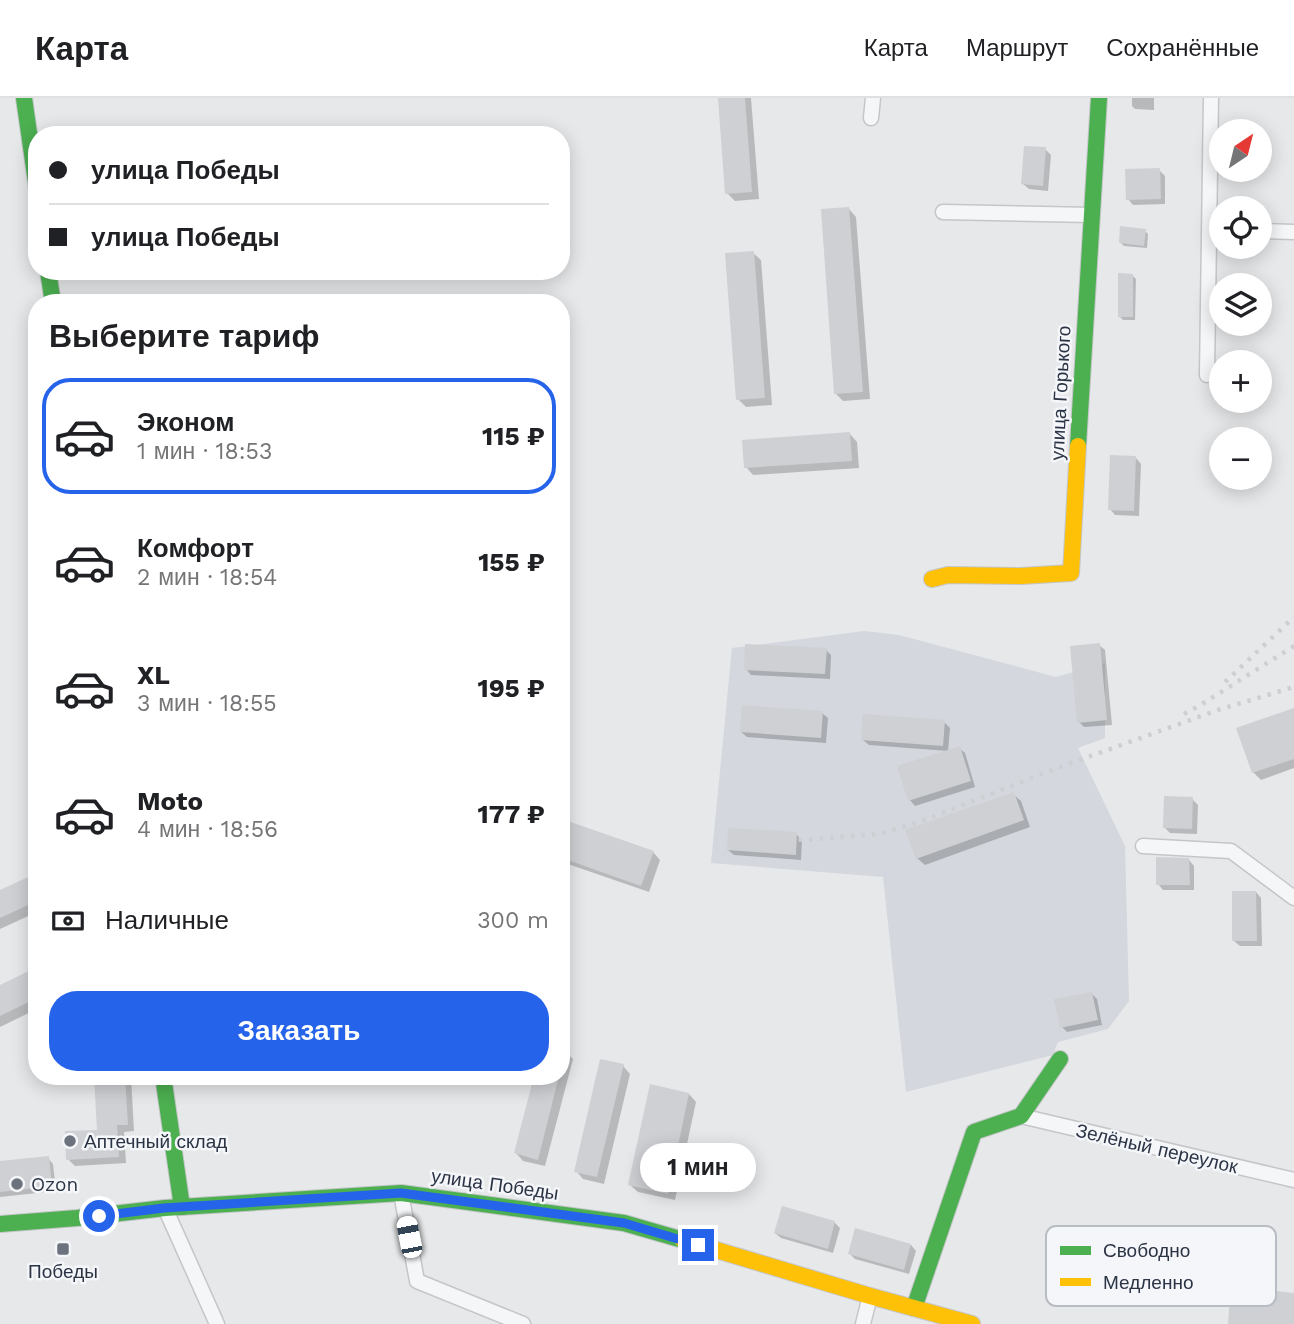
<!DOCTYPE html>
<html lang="ru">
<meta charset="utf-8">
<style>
:root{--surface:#fff;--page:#f2f2f2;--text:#202124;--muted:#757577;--line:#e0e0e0;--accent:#2563eb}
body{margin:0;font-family:"Work Sans",sans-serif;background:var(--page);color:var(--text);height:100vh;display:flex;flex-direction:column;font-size:26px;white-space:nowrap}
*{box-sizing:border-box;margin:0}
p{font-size:23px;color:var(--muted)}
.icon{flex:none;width:38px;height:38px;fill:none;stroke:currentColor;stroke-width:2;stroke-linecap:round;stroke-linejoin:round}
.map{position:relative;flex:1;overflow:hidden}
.details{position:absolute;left:28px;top:196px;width:542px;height:791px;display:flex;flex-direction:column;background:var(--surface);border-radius:28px;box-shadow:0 4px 18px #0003}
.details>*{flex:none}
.top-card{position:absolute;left:28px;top:28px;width:542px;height:154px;border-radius:28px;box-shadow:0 4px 18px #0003;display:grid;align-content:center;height:154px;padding:0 21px;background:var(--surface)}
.needle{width:46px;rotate:35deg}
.fabs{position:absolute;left:1209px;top:21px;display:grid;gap:14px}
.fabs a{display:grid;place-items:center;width:63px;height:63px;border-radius:50%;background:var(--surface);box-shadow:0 4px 18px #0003;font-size:35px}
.end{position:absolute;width:32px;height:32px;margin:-16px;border:9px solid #2563eb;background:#fff;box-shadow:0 0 0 4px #fff}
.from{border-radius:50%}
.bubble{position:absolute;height:49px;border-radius:24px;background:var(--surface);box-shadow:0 4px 18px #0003;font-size:23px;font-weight:700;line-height:49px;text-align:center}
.car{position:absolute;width:21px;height:42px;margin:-21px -10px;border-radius:9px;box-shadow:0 0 5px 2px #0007;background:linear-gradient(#fff 24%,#345 0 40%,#fff 0 76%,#345 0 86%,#fff 0)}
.top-card b{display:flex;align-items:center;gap:24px;height:66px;font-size:26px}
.top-card b+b{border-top:2px solid var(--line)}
.top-card i{width:18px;height:18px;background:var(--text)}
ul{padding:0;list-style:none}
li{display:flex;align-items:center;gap:21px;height:116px;margin:0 14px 10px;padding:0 7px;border:4px solid transparent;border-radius:28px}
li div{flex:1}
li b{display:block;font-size:26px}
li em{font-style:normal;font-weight:700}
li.on{border-color:var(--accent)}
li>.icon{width:63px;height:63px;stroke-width:1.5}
h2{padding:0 21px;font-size:32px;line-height:84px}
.pay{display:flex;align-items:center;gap:18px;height:77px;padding:0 21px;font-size:26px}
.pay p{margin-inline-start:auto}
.button{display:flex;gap:14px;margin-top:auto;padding:14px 21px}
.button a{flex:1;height:80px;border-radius:28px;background:var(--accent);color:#fff;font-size:28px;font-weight:700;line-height:80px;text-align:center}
header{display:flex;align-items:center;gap:42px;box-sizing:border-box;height:98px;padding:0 35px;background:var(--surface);border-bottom:2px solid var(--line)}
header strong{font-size:33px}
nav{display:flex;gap:38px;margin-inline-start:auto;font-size:24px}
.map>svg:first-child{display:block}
.built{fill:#d4d7dd}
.shadow{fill:#0003}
.building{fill:#ced0d3}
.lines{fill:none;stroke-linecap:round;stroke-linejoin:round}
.street-casing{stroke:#c4c6c8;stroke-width:17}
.fast-casing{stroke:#c4c6c8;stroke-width:18}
.slow-casing{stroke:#c4c6c8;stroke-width:18}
.street{stroke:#f5f6f7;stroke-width:14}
.fast{stroke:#4caf50;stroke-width:16}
.slow{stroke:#ffc107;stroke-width:16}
.rail{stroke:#cecfd2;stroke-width:4.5;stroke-dasharray:3.5 7;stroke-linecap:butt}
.route{stroke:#2563eb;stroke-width:9}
.poi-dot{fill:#6c737f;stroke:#f4f6f9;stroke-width:2.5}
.labels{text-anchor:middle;stroke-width:5;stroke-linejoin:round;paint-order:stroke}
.street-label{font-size:19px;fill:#2b3445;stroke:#f4f6f9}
.poi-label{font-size:19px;fill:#2b3445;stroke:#f4f6f9;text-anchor:start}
.key{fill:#f4f6f9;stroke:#b8bcc3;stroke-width:2}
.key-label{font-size:19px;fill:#2b3445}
</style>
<header>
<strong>Карта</strong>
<nav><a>Карта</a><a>Маршрут</a><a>Сохранённые</a></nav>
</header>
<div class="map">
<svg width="1294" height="1226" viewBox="0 0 1294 1226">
<rect width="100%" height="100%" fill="#e6e8ea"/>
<path class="built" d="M864 533 899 537 1056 579 1105 565V640L1078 650 1125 748 1129 903 1108 931 1058 944 1053 957 906 994 883 779 711 765 732 550Z"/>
<g class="shadow">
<path d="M720 0H751L759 101 735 103 727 95Z"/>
<path d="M1132 0H1154V12L1135 11 1132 8Z"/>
<path d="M1045 51 1051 57 1048 93 1029 91 1023 86Z"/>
<path d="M1159 72 1165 78V106L1133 107 1128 101Z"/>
<path d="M849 111 856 119 870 301 843 303 836 296Z"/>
<path d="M1145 133 1148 136 1147 150 1124 148 1120 144Z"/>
<path d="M753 155 761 162 772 307 746 309 738 301Z"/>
<path d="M1132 177 1136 181 1135 222H1123L1120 219Z"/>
<path d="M850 336 857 344 859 370 753 377 746 369Z"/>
<path d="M1136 360 1141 366 1139 418 1115 417 1110 411Z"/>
<path d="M1099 547 1105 552 1112 627 1084 629 1079 624Z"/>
<path d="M826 552 831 557 830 581 751 577 746 571Z"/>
<path d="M1294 612V670L1261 682 1253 674Z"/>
<path d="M822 615 828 620 826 645 747 639 741 634Z"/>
<path d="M944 624 950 630 948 653 869 647 863 642Z"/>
<path d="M959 650 965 655 975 689 915 708 910 702Z"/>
<path d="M1013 696 1021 703 1030 729 925 767 917 760Z"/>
<path d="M1192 701 1198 707 1197 736 1170 735 1164 729Z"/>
<path d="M562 723 653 754 660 762 649 794 562 764Z"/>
<path d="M796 736 802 742 801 762 734 757 728 752Z"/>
<path d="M1189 762 1194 768V792H1163L1158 786Z"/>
<path d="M37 777V814L0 831V794Z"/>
<path d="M1256 794 1261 800 1262 848H1240L1234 843Z"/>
<path d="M37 871V911L0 929V889Z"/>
<path d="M1091 895 1097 901 1102 927 1067 934 1062 929Z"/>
<path d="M562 952 565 953 573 961 545 1068 523 1063 516 1055 536 978H562Z"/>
<path d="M623 968 630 976 604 1086 583 1081 576 1073Z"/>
<path d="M96 978H131L134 1033 124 1034 126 1065 75 1068 68 1061 99 1033Z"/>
<path d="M689 996 696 1004 675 1102 638 1094 630 1087Z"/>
<path d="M48 1060 53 1066 56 1093 0 1099V1065Z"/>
<path d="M783 1110 835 1125 840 1130 833 1155 781 1140 775 1135Z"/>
<path d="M911 1147 916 1153 909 1176 855 1161 850 1156Z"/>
</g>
<g class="building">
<path d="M718 0H745L752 94 725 96Z"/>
<path d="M1024 48 1046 49 1043 88 1021 86Z"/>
<path d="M1160 70 1161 101 1126 102 1125 71Z"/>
<path d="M849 109 863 294 834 296 821 111Z"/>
<path d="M1120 128 1146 131 1144 148 1119 145Z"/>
<path d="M754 153 765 300 736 302 725 155Z"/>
<path d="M1118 175 1133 176V219H1118Z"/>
<path d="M850 334 852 363 744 370 742 342Z"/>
<path d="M1110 357 1136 358 1134 413 1108 412Z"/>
<path d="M1100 545 1107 622 1077 625 1070 548Z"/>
<path d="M745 546 827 550 825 576 744 572Z"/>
<path d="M742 607 823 613 821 640 740 634Z"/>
<path d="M1294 610V661L1252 675 1236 630Z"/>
<path d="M863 616 945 622 943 648 861 642Z"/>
<path d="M960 648 971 683 908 703 897 668Z"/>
<path d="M1014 694 1024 722 916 761 905 732Z"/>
<path d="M1164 698 1193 699 1192 731 1163 730Z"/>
<path d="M562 721 654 753 641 788 562 760Z"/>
<path d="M728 730 797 734 796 757 727 752Z"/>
<path d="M1156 759 1189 760 1190 787H1156Z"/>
<path d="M37 775V803L0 820V792Z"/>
<path d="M1232 793H1256L1257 843H1232Z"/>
<path d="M37 869V900L0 918V887Z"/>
<path d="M1092 894 1098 922 1060 930 1054 901Z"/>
<path d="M600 961 624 966 597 1079 574 1074Z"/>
<path d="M94 978H125L128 1027H117L119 1059 66 1062 65 1033 97 1032Z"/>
<path d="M534 978H559L538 1062 514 1055Z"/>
<path d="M650 986 689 995 668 1096 628 1087Z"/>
<path d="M49 1058 52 1088 0 1094V1063Z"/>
<path d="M782 1108 835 1123 828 1151 774 1135Z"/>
<path d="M855 1130 911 1146 904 1172 848 1156Z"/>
<path d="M1231 1188 1294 1195V1226H1228Z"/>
</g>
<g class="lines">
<g class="street-casing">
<g id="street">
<path d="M871 20 873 0"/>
<path d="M943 114 1092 117"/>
<path d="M1260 133 1294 134"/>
<path d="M1207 277 1211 0"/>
<path d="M1143 748 1231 753 1294 800"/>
<path d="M1021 1018 1294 1082"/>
<path d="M401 1095 417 1183 523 1226"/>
<path d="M165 1110 217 1226"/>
<path d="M863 1226 870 1198"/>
</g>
</g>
<g class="fast-casing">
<g id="fast">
<path d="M24 0 37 91"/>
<path d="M48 173 53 205"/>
<path d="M1078 348 1099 0"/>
<path d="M163 978 182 1109"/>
<path d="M0 1126 77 1120 165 1110 401 1095 624 1125 683 1142"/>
<path d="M914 1210 974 1034 1021 1018 1060 961"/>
</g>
</g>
<g class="slow-casing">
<g id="slow">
<path d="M932 481 948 477 1021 478 1071 475 1078 348"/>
<path d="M683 1142 870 1198 972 1226"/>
</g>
</g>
<use href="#street" class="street"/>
<use href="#fast" class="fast"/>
<use href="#slow" class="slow"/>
<g class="rail">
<path d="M1225 584 1294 519"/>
<path d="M1184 616 1199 608 1294 548"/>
<path d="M736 734 805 742 878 736 917 725 1052 672 1218 612 1294 589"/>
</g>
</g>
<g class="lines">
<path class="route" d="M99 1118 164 1110 401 1095 624 1125 698 1147"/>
</g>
<g class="poi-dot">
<circle cx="70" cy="1043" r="7"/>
<circle cx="17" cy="1086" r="7"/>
<rect x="56" y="1144" width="14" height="14" rx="3.5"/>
</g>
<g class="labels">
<g class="street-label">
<text transform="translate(1060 295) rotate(-87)" y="7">улица Горького</text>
<text transform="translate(1157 1050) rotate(13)" y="7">Зелёный переулок</text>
<text transform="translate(495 1086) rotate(8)" y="7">улица Победы</text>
</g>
<g class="poi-label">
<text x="84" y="1050">Аптечный склад</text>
<text x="31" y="1093">Ozon</text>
<text x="63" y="1180" text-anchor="middle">Победы</text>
</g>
</g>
<rect x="1046" y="1128" width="230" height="80" rx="10" class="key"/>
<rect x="1060" y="1148" width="31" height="9" fill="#4caf50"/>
<rect x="1060" y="1180" width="31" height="8" fill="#ffc107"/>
<g class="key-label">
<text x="1103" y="1159">Свободно</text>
<text x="1103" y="1191">Медленно</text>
</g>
</svg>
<div class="fabs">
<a><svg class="needle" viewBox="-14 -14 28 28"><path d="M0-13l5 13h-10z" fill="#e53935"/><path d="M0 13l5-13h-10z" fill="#757577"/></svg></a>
<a><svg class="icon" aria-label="locate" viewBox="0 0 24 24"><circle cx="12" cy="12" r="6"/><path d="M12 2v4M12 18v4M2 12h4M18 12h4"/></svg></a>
<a><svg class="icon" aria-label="layers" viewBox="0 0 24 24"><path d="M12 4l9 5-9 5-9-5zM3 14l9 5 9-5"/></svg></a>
<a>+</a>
<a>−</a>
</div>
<i class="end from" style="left:99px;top:1118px"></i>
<i class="end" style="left:698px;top:1147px"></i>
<div class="bubble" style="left:640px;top:1045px;width:116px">1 мин</div>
<i class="car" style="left:409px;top:1139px;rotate:349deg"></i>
<div class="top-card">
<b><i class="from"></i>улица Победы</b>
<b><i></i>улица Победы</b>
</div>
<section class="details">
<h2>Выберите тариф</h2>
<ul>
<li class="on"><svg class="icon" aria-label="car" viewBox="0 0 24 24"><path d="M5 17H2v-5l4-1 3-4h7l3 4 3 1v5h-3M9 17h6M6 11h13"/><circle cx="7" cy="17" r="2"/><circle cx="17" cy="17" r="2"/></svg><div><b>Эконом</b><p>1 мин · 18:53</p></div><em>115 ₽</em></li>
<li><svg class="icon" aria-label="car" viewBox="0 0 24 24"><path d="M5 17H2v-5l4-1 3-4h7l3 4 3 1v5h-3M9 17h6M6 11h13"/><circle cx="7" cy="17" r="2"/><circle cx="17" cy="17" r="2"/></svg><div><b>Комфорт</b><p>2 мин · 18:54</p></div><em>155 ₽</em></li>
<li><svg class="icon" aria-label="car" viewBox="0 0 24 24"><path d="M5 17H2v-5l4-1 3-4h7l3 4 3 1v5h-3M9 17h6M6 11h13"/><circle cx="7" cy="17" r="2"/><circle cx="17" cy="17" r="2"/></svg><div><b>XL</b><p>3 мин · 18:55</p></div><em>195 ₽</em></li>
<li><svg class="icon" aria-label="car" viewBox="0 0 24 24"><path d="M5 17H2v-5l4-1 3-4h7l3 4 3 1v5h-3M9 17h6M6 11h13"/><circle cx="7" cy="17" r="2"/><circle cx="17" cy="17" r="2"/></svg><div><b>Moto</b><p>4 мин · 18:56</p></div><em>177 ₽</em></li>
</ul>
<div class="pay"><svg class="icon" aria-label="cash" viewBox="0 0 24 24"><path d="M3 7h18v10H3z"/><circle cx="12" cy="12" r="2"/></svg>Наличные<p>300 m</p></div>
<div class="button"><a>Заказать</a></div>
</section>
</div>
